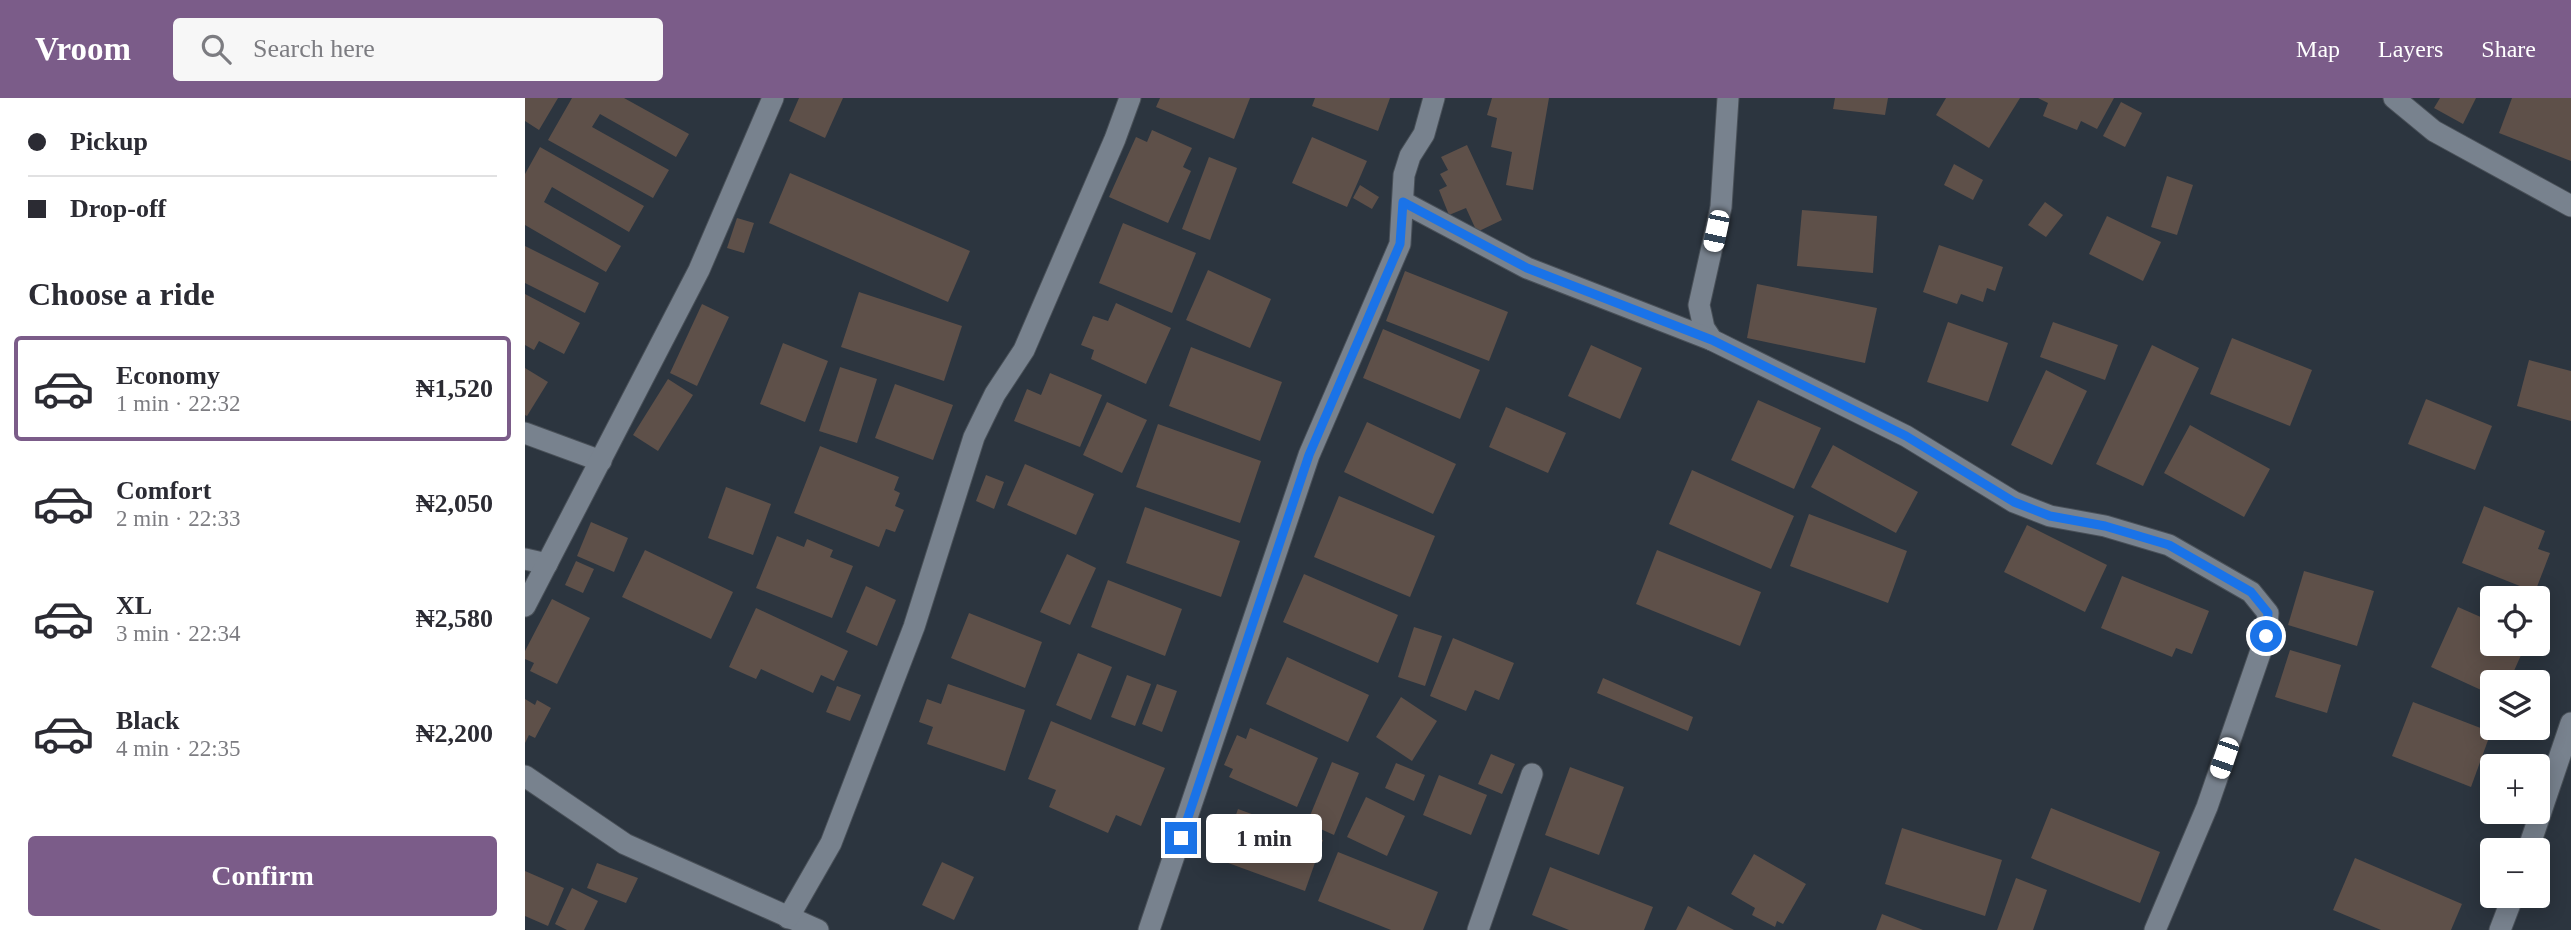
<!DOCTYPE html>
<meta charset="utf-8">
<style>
:root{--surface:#fff;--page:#f7f7f7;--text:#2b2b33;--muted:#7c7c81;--line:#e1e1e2;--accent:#7b5c89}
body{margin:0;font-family:"Times New Roman",serif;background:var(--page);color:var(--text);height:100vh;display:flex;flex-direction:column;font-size:26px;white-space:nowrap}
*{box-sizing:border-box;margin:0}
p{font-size:23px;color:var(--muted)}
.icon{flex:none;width:38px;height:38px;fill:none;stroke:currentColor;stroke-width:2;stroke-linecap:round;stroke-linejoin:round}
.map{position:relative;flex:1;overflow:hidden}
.panel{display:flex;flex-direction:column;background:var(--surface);width:525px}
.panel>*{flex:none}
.banner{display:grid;align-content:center;height:154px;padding:0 28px;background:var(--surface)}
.fabs{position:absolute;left:1955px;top:488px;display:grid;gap:14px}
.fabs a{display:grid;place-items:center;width:70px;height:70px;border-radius:7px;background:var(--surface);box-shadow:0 4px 18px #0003;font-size:35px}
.end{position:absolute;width:32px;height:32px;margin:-16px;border:9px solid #1a73e8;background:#fff;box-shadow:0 0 0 4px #fff}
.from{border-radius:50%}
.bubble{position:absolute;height:49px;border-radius:7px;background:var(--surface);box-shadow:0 4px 18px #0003;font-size:23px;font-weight:700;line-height:49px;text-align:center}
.car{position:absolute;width:21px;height:42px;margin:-21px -10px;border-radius:9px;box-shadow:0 0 5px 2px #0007;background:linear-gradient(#fff 24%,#345 0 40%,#fff 0 76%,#345 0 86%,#fff 0)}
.banner b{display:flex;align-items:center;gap:24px;height:66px;font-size:26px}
.banner b+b{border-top:2px solid var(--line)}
.banner i{width:18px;height:18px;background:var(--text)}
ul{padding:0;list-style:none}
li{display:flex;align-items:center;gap:21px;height:105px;margin:0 14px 10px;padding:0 14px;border:4px solid transparent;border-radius:7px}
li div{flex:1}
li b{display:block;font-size:26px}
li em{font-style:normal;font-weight:700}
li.current{border-color:var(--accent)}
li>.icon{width:63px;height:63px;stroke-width:1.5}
h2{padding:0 28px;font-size:32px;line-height:84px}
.cta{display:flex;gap:14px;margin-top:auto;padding:14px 28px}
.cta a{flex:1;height:80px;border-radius:7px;background:var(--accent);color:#fff;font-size:28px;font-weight:700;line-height:80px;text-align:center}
header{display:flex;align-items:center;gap:42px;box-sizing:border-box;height:98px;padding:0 35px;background:var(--accent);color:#fff}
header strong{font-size:33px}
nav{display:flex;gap:38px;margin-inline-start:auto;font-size:24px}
.search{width:490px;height:63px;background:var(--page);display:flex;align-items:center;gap:18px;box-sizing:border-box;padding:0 24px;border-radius:7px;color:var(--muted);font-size:26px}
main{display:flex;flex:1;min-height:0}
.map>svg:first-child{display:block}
.building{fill:#5e5049}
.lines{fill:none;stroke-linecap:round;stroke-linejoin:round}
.minor-casing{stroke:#495058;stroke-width:23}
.minor{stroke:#78828e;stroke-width:21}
.route{stroke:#1a73e8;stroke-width:9}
</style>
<header>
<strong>Vroom</strong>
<div class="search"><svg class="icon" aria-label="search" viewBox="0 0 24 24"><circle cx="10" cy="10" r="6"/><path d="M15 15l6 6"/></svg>Search here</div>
<nav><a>Map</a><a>Layers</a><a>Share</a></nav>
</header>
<main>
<section class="panel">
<div class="banner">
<b><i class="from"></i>Pickup</b>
<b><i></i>Drop-off</b>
</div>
<h2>Choose a ride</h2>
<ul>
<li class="current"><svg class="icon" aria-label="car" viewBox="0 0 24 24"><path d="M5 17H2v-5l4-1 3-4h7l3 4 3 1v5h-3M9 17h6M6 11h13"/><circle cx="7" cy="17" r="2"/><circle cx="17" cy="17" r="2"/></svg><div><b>Economy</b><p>1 min · 22:32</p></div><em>₦1,520</em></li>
<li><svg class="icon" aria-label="car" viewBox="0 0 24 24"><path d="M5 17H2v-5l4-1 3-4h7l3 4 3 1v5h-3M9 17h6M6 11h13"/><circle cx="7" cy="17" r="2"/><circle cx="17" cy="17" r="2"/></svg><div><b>Comfort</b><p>2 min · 22:33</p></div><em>₦2,050</em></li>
<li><svg class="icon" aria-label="car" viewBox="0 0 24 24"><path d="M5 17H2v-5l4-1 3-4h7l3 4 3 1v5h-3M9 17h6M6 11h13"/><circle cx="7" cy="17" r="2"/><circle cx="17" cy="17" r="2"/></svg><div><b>XL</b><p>3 min · 22:34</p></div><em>₦2,580</em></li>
<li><svg class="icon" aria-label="car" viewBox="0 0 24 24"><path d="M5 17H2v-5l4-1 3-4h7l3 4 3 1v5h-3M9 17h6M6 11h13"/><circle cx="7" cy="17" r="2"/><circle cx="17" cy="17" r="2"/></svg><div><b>Black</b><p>4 min · 22:35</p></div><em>₦2,200</em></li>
</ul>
<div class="cta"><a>Confirm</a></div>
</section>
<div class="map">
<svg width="2046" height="832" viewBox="0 0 2046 832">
<rect width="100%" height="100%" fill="#2c353f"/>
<g class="building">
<path d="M0 0H33L14 32 0 23Z"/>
<path d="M47 0H99L164 36 151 59 75 16 67 29 144 72 128 100 23 42Z"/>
<path d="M274 0H318L300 40 264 23Z"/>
<path d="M635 0H725L709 41 631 9Z"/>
<path d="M790 0H865L853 33 787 8Z"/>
<path d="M967 0H1024L1008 92 981 87 987 54 966 49 972 20 962 17Z"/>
<path d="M1310 0H1363L1360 17 1308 11Z"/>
<path d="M1421 0H1495L1464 50 1411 17Z"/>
<path d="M1513 0H1589L1572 31 1556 23 1552 32 1518 18 1523 5Z"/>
<path d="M1915 0H1951L1938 26 1909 10Z"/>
<path d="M1987 0H2046V63L1974 35Z"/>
<path d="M1596 4 1617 15 1600 49 1578 38Z"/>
<path d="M627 32 667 50 658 69 666 73 643 125 584 99 611 39 622 44Z"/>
<path d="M787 39 842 63 822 109 767 85Z"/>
<path d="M942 47 977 122 952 134 941 110 924 117 914 92 922 88 915 76 923 72 916 59Z"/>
<path d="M15 49 119 108 104 134 27 89 19 104 96 148 81 174 0 127V76Z"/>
<path d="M684 59 712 70 685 142 657 131Z"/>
<path d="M1429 66 1458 82 1448 102 1419 87Z"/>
<path d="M265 75 445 153 423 204 244 125Z"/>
<path d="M1642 78 1668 87 1652 137 1626 129Z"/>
<path d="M835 87 854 99 847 111 828 100Z"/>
<path d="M1520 104 1538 117 1521 139 1503 127Z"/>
<path d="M1277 112 1352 118 1348 175 1272 168Z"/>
<path d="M1582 118 1636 144 1618 183 1564 156Z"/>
<path d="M212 120 229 125 219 155 202 150Z"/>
<path d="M598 125 671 155 647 215 574 185Z"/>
<path d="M1414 147 1478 169 1470 193 1462 190 1458 204 1436 196 1432 206 1398 194Z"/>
<path d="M0 148 74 185 60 215 0 185Z"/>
<path d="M683 172 746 201 725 250 661 222Z"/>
<path d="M880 173 983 214 964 263 861 223Z"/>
<path d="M1232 186 1352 210 1340 265 1222 240Z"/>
<path d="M334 194 437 228 419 283 316 249Z"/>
<path d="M0 196 55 225 39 256 14 243 9 252 0 247Z"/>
<path d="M591 205 646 230 621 286 566 261 569 252 556 247 568 218 583 223Z"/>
<path d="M177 206 204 219 172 288 145 275Z"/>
<path d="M1423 224 1483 245 1463 304 1402 284Z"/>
<path d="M1528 224 1593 247 1580 282 1515 259Z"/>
<path d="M858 231 955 272 935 321 838 280Z"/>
<path d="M1707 240 1787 272 1765 328 1685 296Z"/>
<path d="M258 245 303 263 280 324 235 306Z"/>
<path d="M1066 247 1117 270 1095 321 1043 298Z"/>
<path d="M1627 247 1674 270 1618 388 1571 366Z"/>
<path d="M666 249 757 284 735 343 644 308Z"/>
<path d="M2004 262 2046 273V323L1992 308Z"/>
<path d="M315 269 352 281 332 345 294 333Z"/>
<path d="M0 270 23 284 2 318 0 317Z"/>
<path d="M1521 272 1562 293 1527 367 1486 347Z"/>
<path d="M525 275 577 297 555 349 489 323 502 291 516 297Z"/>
<path d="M143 281 168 297 133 353 108 337Z"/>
<path d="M370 286 428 307 408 362 350 340Z"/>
<path d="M1901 301 1967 328 1950 372 1883 346Z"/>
<path d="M1233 302 1296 330 1269 391 1206 362Z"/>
<path d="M582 304 622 322 597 375 558 357Z"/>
<path d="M981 309 1041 335 1023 375 964 349Z"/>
<path d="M842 324 931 366 908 416 819 374Z"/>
<path d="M633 326 736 363 715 425 611 389Z"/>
<path d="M1665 327 1745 371 1719 419 1639 375Z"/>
<path d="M1308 347 1393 394 1371 435 1286 389Z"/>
<path d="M295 348 374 379 369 392 375 395 370 408 379 412 370 434 361 431 354 449 269 415Z"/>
<path d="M500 366 569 396 551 437 482 407Z"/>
<path d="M1167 372 1269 418 1246 471 1144 426Z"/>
<path d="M461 377 479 384 469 411 451 403Z"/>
<path d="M201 389 246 406 228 457 183 440Z"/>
<path d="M814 398 910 438 885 499 789 459Z"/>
<path d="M1959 408 2020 433 2013 451 2025 455 2010 494 1937 465Z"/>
<path d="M620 409 715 443 696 499 601 465Z"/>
<path d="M1284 416 1382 453 1363 505 1265 468Z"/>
<path d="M66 424 103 440 89 474 52 458Z"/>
<path d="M1502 427 1582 467 1560 514 1479 474Z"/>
<path d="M252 438 279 449 282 441 308 452 305 459 328 468 307 520 231 490Z"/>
<path d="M120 452 208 494 186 541 97 499Z"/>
<path d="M1132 452 1236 494 1215 548 1111 506Z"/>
<path d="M542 456 571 470 545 527 515 514Z"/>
<path d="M51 463 69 471 58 495 40 487Z"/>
<path d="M1779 473 1849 493 1832 548 1763 527Z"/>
<path d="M779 476 873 517 853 565 758 524Z"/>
<path d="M1597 478 1684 513 1667 556 1651 550 1647 559 1576 530Z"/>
<path d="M583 482 657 511 640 558 566 529Z"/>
<path d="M341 488 371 502 352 548 321 534Z"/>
<path d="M27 501 65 520 32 586 5 573 9 565 0 561V553Z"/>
<path d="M1933 509 1967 524V546H2001L1984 584H1967V597L1906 569Z"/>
<path d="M231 510 323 553 309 583 296 577 288 595 236 571 231 581 204 569Z"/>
<path d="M444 515 517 544 500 590 426 560Z"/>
<path d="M889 529 917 538 900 588 873 579Z"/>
<path d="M928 540 989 565 974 602 950 592 941 613 905 598Z"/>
<path d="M1765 552 1816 567 1802 615 1750 599Z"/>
<path d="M553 555 587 569 566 622 531 607Z"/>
<path d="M762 559 844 597 823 644 741 606Z"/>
<path d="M602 577 626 586 610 628 586 619Z"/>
<path d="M1078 580 1168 619 1163 633 1072 595Z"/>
<path d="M423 586 500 612 480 673 402 646 408 629 394 624 402 601 416 606Z"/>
<path d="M632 586 652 593 637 634 617 626Z"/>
<path d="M312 588 336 597 325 623 301 614Z"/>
<path d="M876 599 912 623 887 663 851 639Z"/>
<path d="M0 601 10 607 12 602 26 610 10 640 4 637 0 645Z"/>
<path d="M1888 604 1966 634 1946 689 1867 658Z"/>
<path d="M526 623 640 670 616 728 591 717 583 735 524 709 531 692 503 681Z"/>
<path d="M725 630 793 660 772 709 704 679 708 671 699 667 712 637 721 641Z"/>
<path d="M966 656 990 666 977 696 953 686Z"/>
<path d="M1976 657 2006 668H1972Z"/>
<path d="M807 664 834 675 809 737 782 725Z"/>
<path d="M871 665 900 677 889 703 860 690Z"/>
<path d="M1045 669 1099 689 1074 757 1020 737Z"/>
<path d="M914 677 962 697 946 737 898 717Z"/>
<path d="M841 699 880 718 862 758 822 739Z"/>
<path d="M1526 710 1635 754 1615 805 1506 760Z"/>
<path d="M713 711 798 742 780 793 695 762Z"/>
<path d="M1377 730 1477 762 1460 818 1360 786Z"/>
<path d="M813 754 913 794 898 832H866L793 803Z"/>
<path d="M1229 756 1281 786 1258 826 1252 823 1250 829 1227 817 1230 810 1206 796Z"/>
<path d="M1830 760 1937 806 1926 832H1856L1808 812Z"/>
<path d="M417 764 449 779 429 822 397 807Z"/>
<path d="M72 765 113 780 101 805 62 790Z"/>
<path d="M1025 769 1128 809 1119 832H1044L1007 817Z"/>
<path d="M0 773 39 790 23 828 0 818Z"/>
<path d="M1491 780 1522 792 1508 832H1472Z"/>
<path d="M47 790 73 803 59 832H42L30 826Z"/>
<path d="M1163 808 1209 832H1151Z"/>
<path d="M1357 816 1398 832H1351Z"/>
</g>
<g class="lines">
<g class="minor-casing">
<g id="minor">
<path d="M1203 0 1196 109 1174 207 1179 230 1187 242 1381 338 1489 404 1525 418 1580 428 1644 447 1726 494 1743 515 1741 538 1682 709 1630 832"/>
<path d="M1869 0 1909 33 2046 108"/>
<path d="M878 104 1002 170 1187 242"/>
<path d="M0 335 76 363"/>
<path d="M0 461 22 466"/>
<path d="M0 508 174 172 248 0"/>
<path d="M0 678 100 746 293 832"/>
<path d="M2003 752 2046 625"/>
<path d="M263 820 306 745 389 529 449 339 470 296 499 252 590 41 605 0"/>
<path d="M624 832 784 357 875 146 879 77 885 58 899 36 909 0"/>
<path d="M953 832 1007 676"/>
<path d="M1975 832 1988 798"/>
</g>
</g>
<use href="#minor" class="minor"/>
</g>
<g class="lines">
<path class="route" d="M656 740 784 357 875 146 878 104 1002 170 1187 242 1381 338 1489 404 1525 418 1580 428 1644 447 1726 494 1743 515 1741 538"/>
</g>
</svg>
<div class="fabs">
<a><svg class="icon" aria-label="locate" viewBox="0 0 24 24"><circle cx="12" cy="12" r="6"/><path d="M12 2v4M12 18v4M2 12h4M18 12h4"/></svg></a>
<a><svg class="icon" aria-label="layers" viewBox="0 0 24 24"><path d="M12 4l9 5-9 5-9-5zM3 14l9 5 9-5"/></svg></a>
<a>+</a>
<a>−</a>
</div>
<i class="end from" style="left:1741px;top:538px"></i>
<i class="end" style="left:656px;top:740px"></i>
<div class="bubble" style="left:681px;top:716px;width:116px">1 min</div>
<i class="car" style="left:1191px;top:133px;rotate:192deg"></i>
<i class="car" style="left:1699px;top:660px;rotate:199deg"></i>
</div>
</main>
